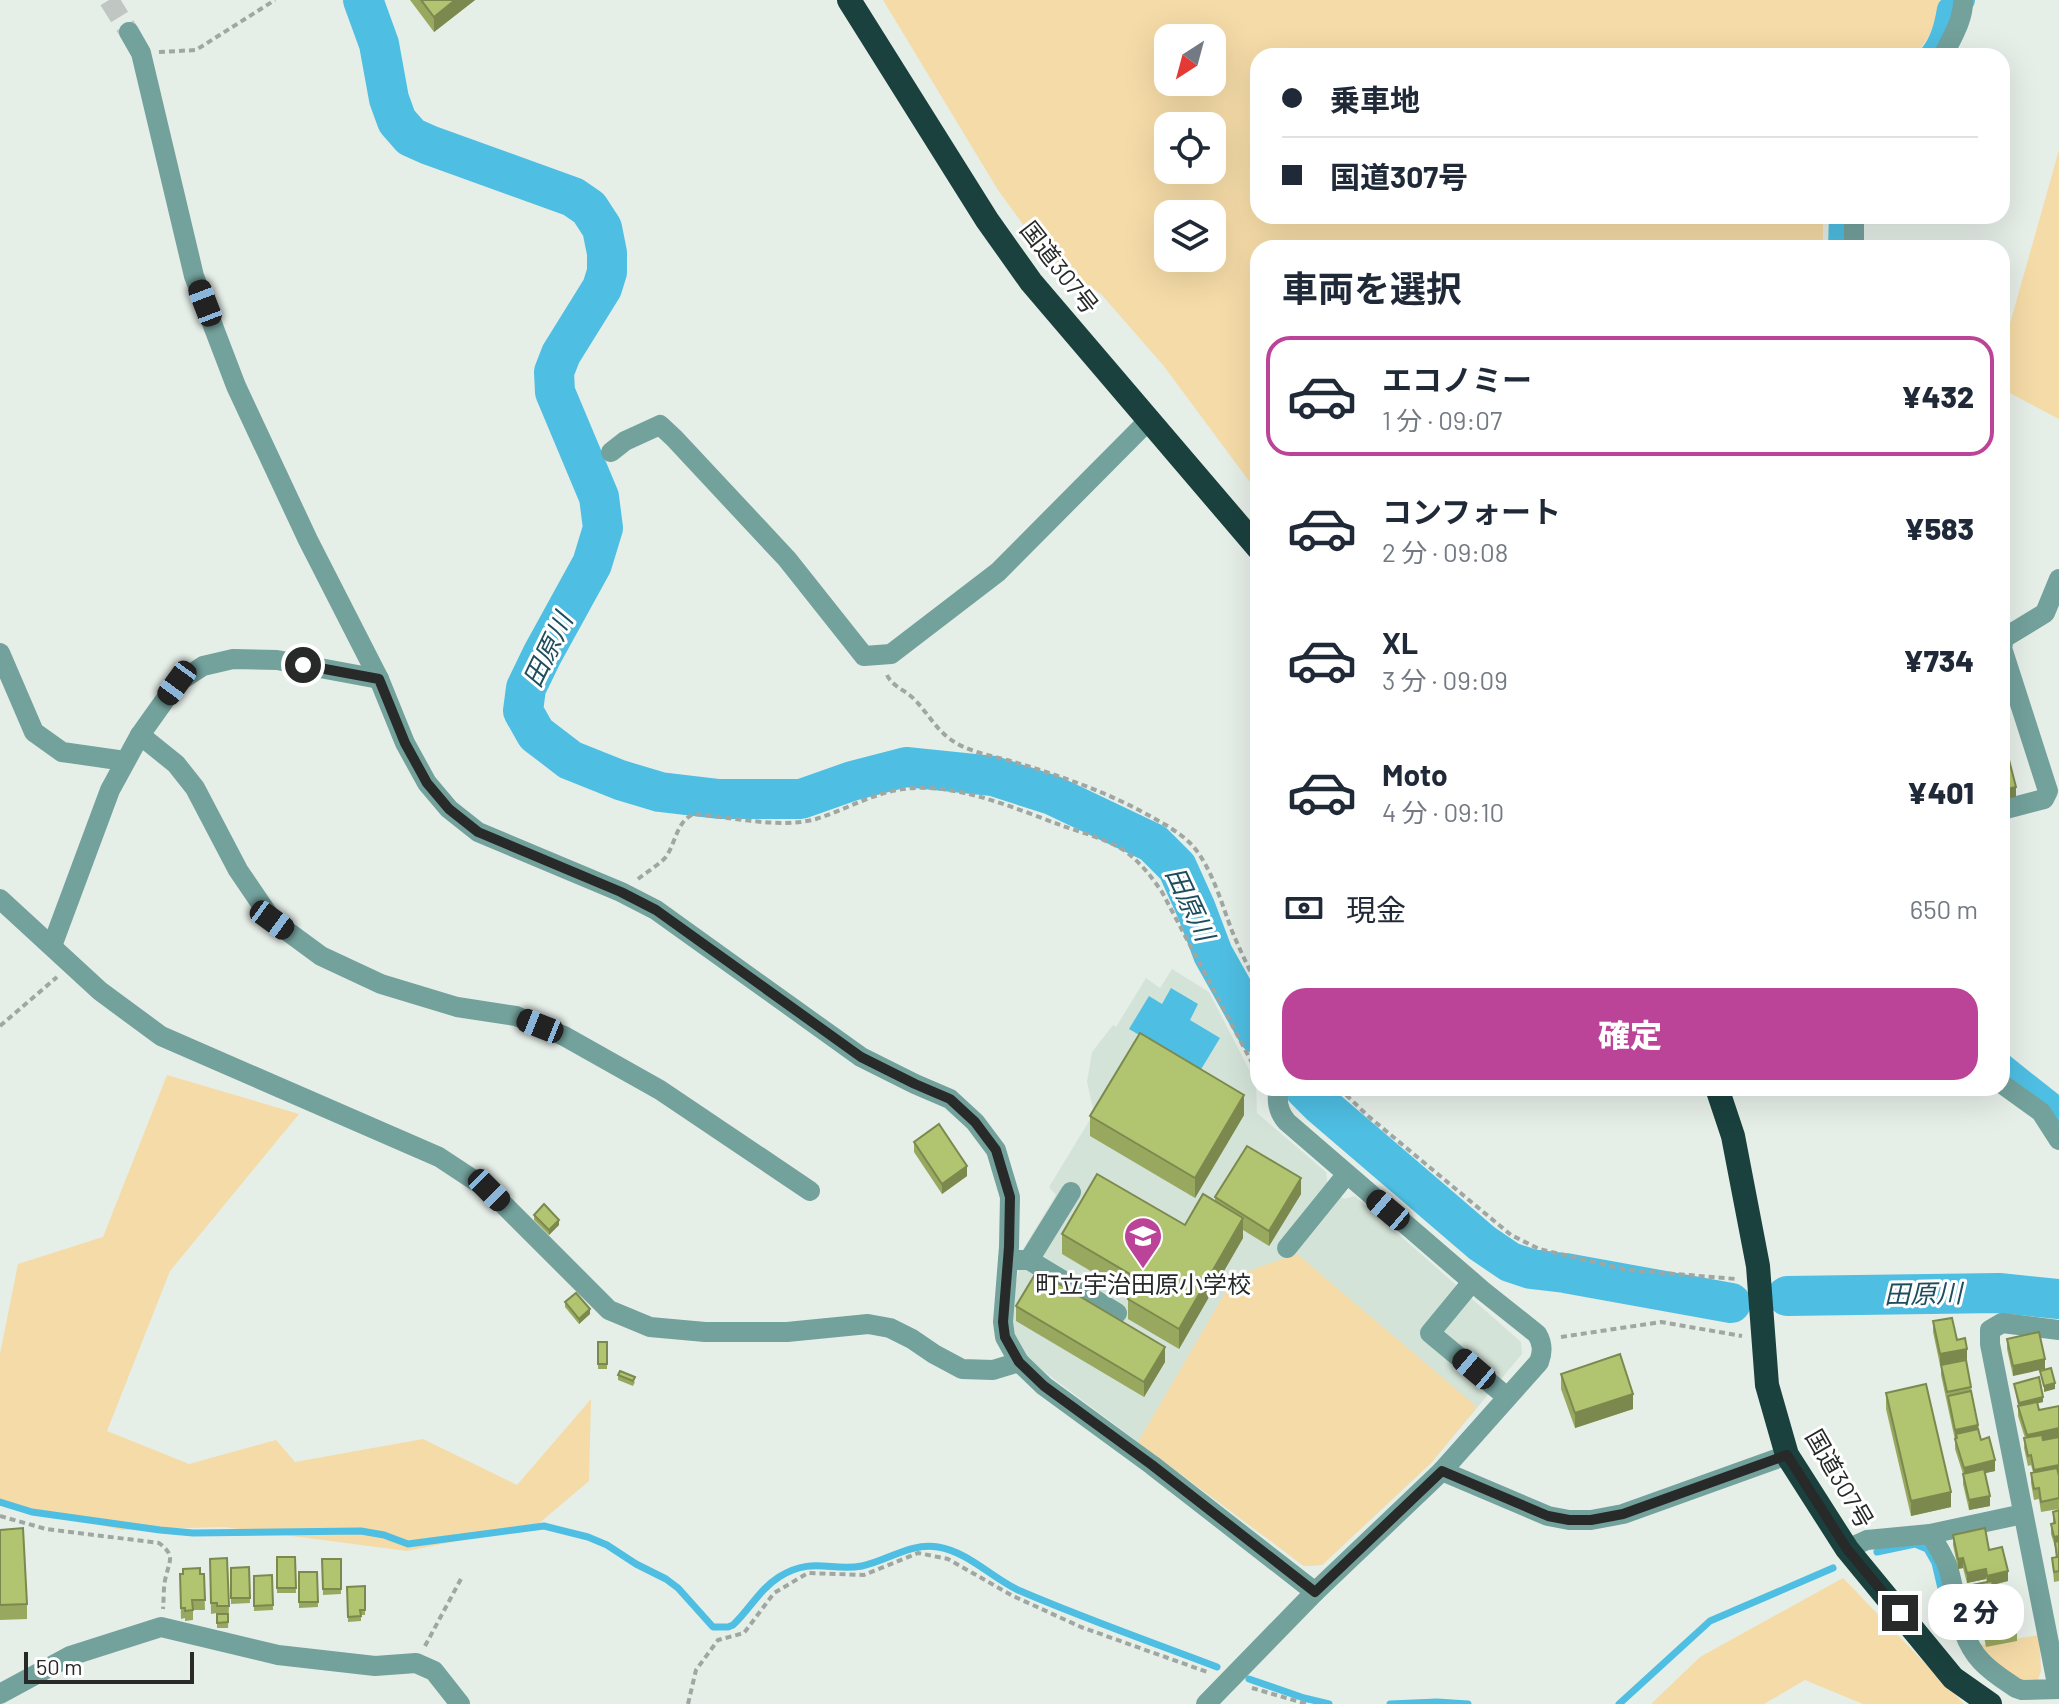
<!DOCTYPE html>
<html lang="ja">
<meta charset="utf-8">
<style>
:root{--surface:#fff;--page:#f2f2f3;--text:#1f2937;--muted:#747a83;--line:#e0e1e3;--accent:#bc4498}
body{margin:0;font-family:Barlow,"Noto Sans JP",sans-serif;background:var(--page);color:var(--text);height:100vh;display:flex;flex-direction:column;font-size:30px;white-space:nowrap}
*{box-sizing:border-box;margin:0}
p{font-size:26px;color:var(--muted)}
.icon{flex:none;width:44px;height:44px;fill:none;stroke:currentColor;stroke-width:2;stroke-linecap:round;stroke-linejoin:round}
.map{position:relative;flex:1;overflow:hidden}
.details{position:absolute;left:1250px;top:240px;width:760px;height:856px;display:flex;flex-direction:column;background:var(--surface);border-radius:24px;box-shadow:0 8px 32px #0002}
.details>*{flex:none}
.hud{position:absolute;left:1250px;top:48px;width:760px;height:176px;border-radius:24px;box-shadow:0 8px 32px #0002;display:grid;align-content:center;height:176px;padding:0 32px;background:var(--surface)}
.needle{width:52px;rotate:216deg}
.tools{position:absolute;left:1154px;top:24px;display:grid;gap:16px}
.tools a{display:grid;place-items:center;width:72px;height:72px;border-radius:16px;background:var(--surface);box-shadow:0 8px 32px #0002;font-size:40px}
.scale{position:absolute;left:24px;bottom:20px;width:170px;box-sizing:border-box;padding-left:8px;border:4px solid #272a28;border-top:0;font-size:22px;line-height:28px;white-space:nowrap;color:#272a28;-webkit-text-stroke:6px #fff;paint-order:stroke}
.end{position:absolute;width:36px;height:36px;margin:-18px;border:10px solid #272a28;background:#fff;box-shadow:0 0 0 4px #fff}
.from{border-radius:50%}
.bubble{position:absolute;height:56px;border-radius:24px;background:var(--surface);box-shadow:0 8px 32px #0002;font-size:26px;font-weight:800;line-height:56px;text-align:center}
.car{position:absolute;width:24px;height:48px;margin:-24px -12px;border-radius:10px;box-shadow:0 0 6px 2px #0007;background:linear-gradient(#222 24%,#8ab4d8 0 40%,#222 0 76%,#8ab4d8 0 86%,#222 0)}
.hud b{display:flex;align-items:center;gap:28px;height:76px;font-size:30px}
.hud b+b{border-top:2px solid var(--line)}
.hud i{width:20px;height:20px;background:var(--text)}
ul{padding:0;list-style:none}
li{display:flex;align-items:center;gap:24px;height:120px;margin:0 16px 12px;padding:0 16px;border:4px solid transparent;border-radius:24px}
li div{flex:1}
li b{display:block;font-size:30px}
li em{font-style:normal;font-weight:800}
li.current{border-color:var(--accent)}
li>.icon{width:72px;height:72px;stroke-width:1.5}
h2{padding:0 32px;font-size:36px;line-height:96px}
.pay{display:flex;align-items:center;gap:20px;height:88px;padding:0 32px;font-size:30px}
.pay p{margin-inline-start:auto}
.primary-button{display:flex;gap:16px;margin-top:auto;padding:16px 32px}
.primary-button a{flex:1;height:92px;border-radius:24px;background:var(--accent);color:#fff;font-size:32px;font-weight:800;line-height:92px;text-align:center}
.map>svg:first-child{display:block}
.built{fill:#d4e3d8}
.green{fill:#f5dba7;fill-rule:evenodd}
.water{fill:#4ebee2}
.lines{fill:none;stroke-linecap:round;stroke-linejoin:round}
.stream{stroke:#4ebee2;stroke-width:7}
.canal{stroke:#4ebee2;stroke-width:24}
.river{stroke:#4ebee2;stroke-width:40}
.minor-tunnel{stroke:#c0c7c2;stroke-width:20;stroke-dasharray:20 10;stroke-linecap:butt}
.path{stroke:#a0a7a2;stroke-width:4;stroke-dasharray:6 4;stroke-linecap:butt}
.minor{stroke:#73a19c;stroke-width:20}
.highway{stroke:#1a413e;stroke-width:24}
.wall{fill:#98a95f}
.shaded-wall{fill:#7c894e}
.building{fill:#b1c46f;stroke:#7c894e;stroke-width:2}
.route{stroke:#272a28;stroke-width:10}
.labels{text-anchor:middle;stroke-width:6;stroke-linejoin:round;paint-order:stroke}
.street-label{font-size:24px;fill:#272a28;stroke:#fff}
.poi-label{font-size:24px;fill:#272a28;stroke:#fff}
.water-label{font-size:26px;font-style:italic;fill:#1e4d5d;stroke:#fff}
</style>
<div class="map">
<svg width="2059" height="1704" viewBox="0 0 2059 1704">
<rect width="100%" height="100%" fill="#e6eee8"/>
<path class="built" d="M1172 969 1209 992 1256 1083 1257 1113 1326 1172 1328 1187 1333 1191 1344 1199 1355 1196 1521 1342 1522 1354 1431 1463 1322 1565 1304 1566 1030 1361 1019 1344 1010 1323 1012 1280H1017L1023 1249 1056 1195 1049 1187 1094 1113 1087 1082 1092 1052 1113 1025 1116 1027 1146 978 1160 988Z"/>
<g class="green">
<path d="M883 0H1940C1936 24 1931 38 1913 56H1258V216H1823V248H1258V493L1163 365 1101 294 1046 256 998 190ZM1168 38H1212V82H1168ZM1212 126V170H1168V126ZM1168 214H1212V258H1168Z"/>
<path d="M2059 150V419L2002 389V352Z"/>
<path d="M167 1075 299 1114 170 1271 107 1431 189 1464 276 1440 295 1462 423 1439 517 1485 591 1399 589 1481 537 1525 407 1551 223 1527 122 1530 0 1502V1354L18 1264 103 1237Z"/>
<path d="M1297 1254 1477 1407 1431 1463 1322 1565 1304 1566 1138 1442 1235 1276Z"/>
<path d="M1843 1578 1964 1704H1863L1805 1680 1764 1704H1651L1700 1657Z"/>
<path d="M2039 1635 2041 1671 2037 1683 2008 1678 1980 1645Z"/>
</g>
<path class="water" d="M1171 988 1198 1004 1190 1020 1220 1038 1200 1071 1129 1029 1149 996 1162 1004Z"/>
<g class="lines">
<g class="stream">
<path d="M0 1502 32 1512 160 1530 193 1533 361 1531 384 1535 408 1544 544 1526 588 1537 607 1545 636 1564 666 1579 678 1588 713 1627H728L733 1625C749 1610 760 1589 779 1577 812 1556 831 1572 862 1566 887 1561 911 1542 938 1547 968 1552 991 1577 1018 1590 1083 1618 1151 1642 1217 1667"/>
<path d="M1877 1552 1915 1544 1927 1549 1935 1563 1943 1597 1951 1618"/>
<path d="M1249 1679 1304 1698 1329 1704"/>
<path d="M1390 1704 1437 1702 1468 1704"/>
<path d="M1619 1704 1710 1621 1833 1568"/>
</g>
<g class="canal">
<path d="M1931 56C1942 42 1946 27 1949 9L1963 0"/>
<path d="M1840 248 1841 216"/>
<path d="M2002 1065 2051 1104 2059 1114"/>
</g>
<g class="river">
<path d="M363 0 379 44 389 99 397 121 411 137 429 145 573 197 589 208 602 228 607 253V272L602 288 561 354 554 372 555 392 599 497 603 528 592 564 542 655 526 688 523 711 536 734 570 760 620 780 660 792 719 799H801L852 781 906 767 993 776 1052 795 1153 843 1177 867 1196 909 1213 954 1258 1034"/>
<path d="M1304 1088 1321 1105 1482 1243 1510 1262 1531 1269 1565 1273 1731 1303"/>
<path d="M1787 1296 1999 1293 2059 1299"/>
</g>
<path class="minor-tunnel" d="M109 0 129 32"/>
<g class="path">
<path d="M159 52 196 50 275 0"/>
<path d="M887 675C892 686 905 690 914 699 927 712 935 728 950 739 967 752 994 756 1014 762 1061 776 1107 792 1150 816 1164 824 1179 832 1190 843 1211 864 1222 905 1232 931 1240 950 1249 969 1258 987"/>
<path d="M638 879C647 872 657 866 665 858 676 844 676 821 694 814 731 817 781 829 816 819 845 810 873 793 903 789 956 782 1014 808 1063 826 1083 833 1107 839 1125 851 1140 862 1151 876 1162 892L1258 1074"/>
<path d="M0 1026 57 977"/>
<path d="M1339 1088 1368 1116 1511 1235 1539 1249 1628 1270 1736 1279"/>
<path d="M1561 1337 1661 1322 1742 1336"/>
<path d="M0 1516 46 1529 159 1543C175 1555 170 1560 166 1576 163 1587 164 1599 163 1609"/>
<path d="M425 1646 462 1577"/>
<path d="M1252 1688 1307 1704"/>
<path d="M688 1704 696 1670 718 1640 744 1633 774 1593 808 1573 864 1575 918 1553 948 1559 1013 1596 1081 1627 1210 1673"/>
</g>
<g class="minor">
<path d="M129 32 141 53 194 276 236 386 308 540 379 679 405 743 427 783 449 809 478 832 621 892 656 910 861 1057 915 1084 950 1099 975 1122 996 1150 1010 1197 1009 1247 1003 1322 1005 1337 1019 1362 1044 1386 1152 1465 1315 1592"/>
<path d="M1943 56C1951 39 1964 19 1963 0"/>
<path d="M1854 216V248"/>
<path d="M611 452 625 441 660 425 674 438 787 559 864 656 891 654 998 572 1148 421"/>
<path d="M0 653 34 732 62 752 125 761"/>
<path d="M140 735 176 764 195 788 238 870 272 920 321 956 381 984 457 1007 516 1016 564 1036 660 1090 810 1191"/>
<path d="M2002 810 2044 799 2048 791 2002 648 2004 638 2045 613 2059 579"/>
<path d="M0 899 100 991 161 1036 439 1157 489 1190 609 1310 650 1327 705 1332H787L868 1324 890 1328 912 1339 934 1354 962 1369 993 1370 1019 1362"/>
<path d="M52 946 110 790 140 735 177 683 203 666 233 659 277 660 379 679"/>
<path d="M2002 1084 2041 1112 2059 1140"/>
<path d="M1287 1248 1346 1175"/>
<path d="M1008 1260H1029L1117 1313"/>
<path d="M1029 1260 1071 1192"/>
<path d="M1472 1282 1430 1333 1507 1397"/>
<path d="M1442 1471 1548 1516 1569 1520H1591L1623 1514 1787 1455"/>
<path d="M1930 1534C1937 1545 1943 1555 1948 1567 1957 1597 1958 1637 1981 1661 1991 1672 2004 1680 2016 1688L2022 1690 2058 1689 1990 1344V1330L2002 1323 2059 1330"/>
<path d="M1847 1549 1867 1540 1930 1534 2023 1514"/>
<path d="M0 1694 70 1656 161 1627 278 1655 375 1666 416 1663 434 1671 460 1704"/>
<path d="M1206 1704 1315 1592 1442 1471 1539 1362C1543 1352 1543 1344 1537 1334L1483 1291 1287 1122C1278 1112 1276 1101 1279 1088"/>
</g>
<g class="highway">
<path d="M849 0 987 220 1031 282 1258 548"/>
<path d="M1717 1088 1733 1136 1758 1266 1767 1385 1787 1455 1847 1549 1953 1678 1990 1704"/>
</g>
</g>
<g class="wall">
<path d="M410 0H475L434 32Z"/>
<path d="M1244 1115 1195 1198 1090 1136V1116Z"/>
<path d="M914 1142 967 1176 942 1194 914 1152Z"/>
<path d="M1301 1194 1269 1246 1243 1230V1238L1179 1349 1128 1319V1299L1131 1295 1062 1254V1234L1185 1225 1215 1202V1197Z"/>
<path d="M534 1215 559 1225 549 1235 534 1220Z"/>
<path d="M565 1302 590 1314 579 1324 565 1307Z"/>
<path d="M1016 1306 1165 1362 1144 1397 1016 1321Z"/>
<path d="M1933 1321 1957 1340 1967 1359 1940 1365 1933 1332Z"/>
<path d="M2007 1339 2045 1359 2013 1376 2007 1349Z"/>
<rect x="598" y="1342" width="9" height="27"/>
<path d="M1941 1365 1971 1387 1981 1440 1995 1471 1984 1473 1990 1506 1969 1510 1963 1484V1474L1955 1449V1440L1941 1375Z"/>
<path d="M1561 1374 1633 1409 1575 1428 1561 1389Z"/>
<path d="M618 1375 635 1382 633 1386 618 1380Z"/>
<path d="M2014 1384 2043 1402 2038 1403 2039 1410 2059 1406V1475H2058L2059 1476V1509L2041 1512 2039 1499 2034 1500 2031 1483V1473L2033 1472 2031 1465 2028 1466 2024 1448 2025 1438 2018 1416V1406Z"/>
<path d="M1886 1393 1951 1507 1911 1516 1886 1409Z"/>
<path d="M2059 1510V1581L2054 1582 2052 1558 2056 1557 2055 1547 2051 1534V1524H2053V1512Z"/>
<path d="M0 1530 27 1604V1619L0 1620Z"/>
<path d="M1953 1535 1989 1550 2008 1581 1993 1585 1994 1590 2008 1608 2017 1631V1641L1986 1647 1981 1620 1976 1621 1975 1617 1972 1618 1967 1597V1586L1987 1582 1986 1579 1967 1583 1963 1568 1958 1569 1953 1545Z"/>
<path d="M277 1557H295L296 1593H277Z"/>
<path d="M210 1559 229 1606 228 1628H217V1613L211 1614Z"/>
<path d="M322 1559H341V1594L323 1595Z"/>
<path d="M249 1567 250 1603 231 1604V1568Z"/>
<path d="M299 1572H317L318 1607 299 1608Z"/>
<path d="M180 1574H204L205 1610H193V1620L185 1621V1618L181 1619Z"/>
<path d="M272 1575 273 1610 254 1611V1576Z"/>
<path d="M365 1586V1615H361V1621L348 1622 347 1587Z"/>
</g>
<g class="shaded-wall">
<path d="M455 0H475L434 32V17Z"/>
<path d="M2016 787V797L2002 800V790Z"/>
<path d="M1244 1095V1115L1195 1198V1178Z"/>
<path d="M967 1166V1176L942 1194V1184Z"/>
<path d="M1301 1178V1194L1269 1246V1231Z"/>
<path d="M1243 1218V1238L1179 1349V1329Z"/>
<path d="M559 1220V1225L549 1235V1230Z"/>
<path d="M590 1309V1314L579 1324V1319Z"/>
<path d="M1165 1347V1362L1144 1397V1382Z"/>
<path d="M1967 1349V1359L1940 1365V1354Z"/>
<path d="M2045 1359V1369L2013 1376V1366Z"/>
<path d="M2055 1383V1389L2044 1392V1386Z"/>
<path d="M1633 1394V1409L1575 1428V1413Z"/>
<path d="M2043 1397V1402L2019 1408V1403Z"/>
<path d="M1978 1425V1435L1956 1434V1440H1955V1430Z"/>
<path d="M2059 1428V1438L2027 1445V1435Z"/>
<path d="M1995 1460V1471L1964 1478V1468Z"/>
<path d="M2059 1465V1475L2034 1480V1470Z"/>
<path d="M1951 1492V1507L1911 1516V1501Z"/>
<path d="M1990 1496V1506L1969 1510V1500Z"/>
<path d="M2059 1536V1546L2055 1542 2054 1547V1537Z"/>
<path d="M1963 1558V1568L1958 1569V1559Z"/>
<path d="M1986 1569V1579L1967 1583V1573Z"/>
<path d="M2008 1571V1581L1987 1586V1576Z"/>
<path d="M2008 1604V1614L1981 1613V1620L1976 1621V1611Z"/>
</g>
<g class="building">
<path d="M421 0H455L434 17Z"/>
<path d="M2008 756 2016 787 2002 790V757Z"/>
<path d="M1140 1033 1244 1095 1195 1178 1090 1116Z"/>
<path d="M939 1124 967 1166 942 1184 914 1142Z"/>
<path d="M1247 1146 1301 1178 1269 1231 1215 1197Z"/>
<path d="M1097 1174 1185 1225 1203 1194 1243 1218 1179 1329 1128 1299 1140 1280 1062 1234Z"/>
<path d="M544 1204 559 1220 549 1230 534 1215Z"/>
<path d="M1037 1271 1165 1347 1144 1382 1016 1306Z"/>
<path d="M576 1293 590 1309 579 1319 565 1302Z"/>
<path d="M1952 1318 1957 1340 1965 1338 1967 1349 1940 1354 1933 1321Z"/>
<path d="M2039 1332 2045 1359 2013 1366 2007 1339Z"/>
<rect x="598" y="1342" width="9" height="22"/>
<path d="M1620 1354 1633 1394 1575 1413 1561 1374Z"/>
<path d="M1966 1360 1971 1387 1947 1392 1941 1365Z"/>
<path d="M2051 1368 2055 1383 2044 1386 2040 1371Z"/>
<path d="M620 1371 635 1377 633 1381 618 1375Z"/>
<path d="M2039 1377 2043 1397 2019 1403 2014 1384Z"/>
<path d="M1926 1384 1951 1492 1911 1501 1886 1393Z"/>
<path d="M1971 1391 1978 1425 1955 1430 1948 1396Z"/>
<path d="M2037 1402 2039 1410 2059 1406V1428L2027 1435 2018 1406Z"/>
<path d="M1978 1429 1981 1440 1989 1437 1995 1460 1964 1468 1955 1439 1957 1438 1956 1434Z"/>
<path d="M2042 1435 2043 1440 2059 1437V1465L2034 1470 2031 1455 2028 1456 2024 1438Z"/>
<path d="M2057 1468 2059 1476V1498L2041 1502 2039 1488 2034 1489 2031 1473Z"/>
<path d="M1984 1469 1990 1496 1969 1500 1963 1474Z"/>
<path d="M2059 1510V1536L2054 1537 2051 1524 2055 1523 2053 1512Z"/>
<path d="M23 1528 27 1604 0 1605V1530Z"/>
<path d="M1985 1528 1989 1550 2002 1547 2008 1571 1987 1576 1986 1569 1967 1573 1963 1558 1958 1559 1953 1535Z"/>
<path d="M2059 1541V1571L2054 1572 2052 1558 2057 1557 2055 1542Z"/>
<path d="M277 1557H295L296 1588H277Z"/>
<path d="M227 1558 229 1606H217V1603H211L210 1559Z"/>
<path d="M322 1559H341V1589H323Z"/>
<path d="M249 1567 250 1598H231V1568Z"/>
<path d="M200 1568V1574H204L205 1600H192L193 1610 185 1611V1608H181L180 1574H183V1569Z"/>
<path d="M299 1572H317L318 1602H299Z"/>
<path d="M272 1575 273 1605 254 1606V1576Z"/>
<path d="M1992 1581 1994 1590 2005 1587 2008 1604 1976 1611 1975 1607 1972 1608 1967 1586Z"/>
<path d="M365 1586V1610H360L361 1616 348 1617 347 1587Z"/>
<path d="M2013 1607 2017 1631 1986 1637 1981 1613Z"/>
<path d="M217 1614H228V1622L217 1623Z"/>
</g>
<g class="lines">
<path class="route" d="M303 665 379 679 405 743 427 783 449 809 478 832 621 892 656 910 861 1057 915 1084 950 1099 975 1122 996 1150 1010 1197 1009 1247 1003 1322 1005 1337 1019 1362 1044 1386 1152 1465 1315 1592 1442 1471 1548 1516 1569 1520H1591L1623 1514 1787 1455 1847 1549 1900 1613"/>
</g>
<defs>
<g id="school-pin" transform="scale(2)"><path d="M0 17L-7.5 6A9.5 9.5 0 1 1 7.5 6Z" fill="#bc4498" stroke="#fff"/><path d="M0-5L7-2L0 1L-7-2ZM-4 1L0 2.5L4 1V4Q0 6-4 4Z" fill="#fff"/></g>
</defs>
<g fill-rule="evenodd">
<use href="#school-pin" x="1143" y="1236"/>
</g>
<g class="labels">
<g class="street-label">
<text transform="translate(1059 268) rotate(52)" y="8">国道307号</text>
<text transform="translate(1839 1479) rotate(60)" y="8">国道307号</text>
</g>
<g class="poi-label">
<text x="1143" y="1293">町立宇治田原小学校</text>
</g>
<g class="water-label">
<text transform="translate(548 650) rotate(-64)" y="9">田原川</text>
<text transform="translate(1190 904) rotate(65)" y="9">田原川</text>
<text transform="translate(1923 1294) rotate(-1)" y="9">田原川</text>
</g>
</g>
</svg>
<div class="tools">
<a><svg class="needle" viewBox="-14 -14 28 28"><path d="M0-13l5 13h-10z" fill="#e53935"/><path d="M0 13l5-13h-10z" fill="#747a83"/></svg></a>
<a><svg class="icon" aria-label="locate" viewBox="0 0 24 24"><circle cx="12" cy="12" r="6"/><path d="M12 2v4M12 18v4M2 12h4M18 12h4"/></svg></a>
<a><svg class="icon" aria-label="layers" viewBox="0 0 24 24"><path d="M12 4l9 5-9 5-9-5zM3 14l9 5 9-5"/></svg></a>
</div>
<div class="scale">50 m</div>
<i class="end from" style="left:303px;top:665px"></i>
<i class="end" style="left:1900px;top:1613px"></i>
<div class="bubble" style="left:1928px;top:1584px;width:96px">2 分</div>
<i class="car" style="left:205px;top:303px;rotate:339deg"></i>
<i class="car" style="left:177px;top:683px;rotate:216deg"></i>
<i class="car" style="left:272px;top:920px;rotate:126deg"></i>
<i class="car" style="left:540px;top:1026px;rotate:292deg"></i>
<i class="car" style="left:489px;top:1190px;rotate:135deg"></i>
<i class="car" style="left:1388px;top:1210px;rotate:310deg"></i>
<i class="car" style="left:1474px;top:1369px;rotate:310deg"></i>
<div class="hud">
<b><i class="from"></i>乗車地</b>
<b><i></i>国道307号</b>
</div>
<section class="details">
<h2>車両を選択</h2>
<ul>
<li class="current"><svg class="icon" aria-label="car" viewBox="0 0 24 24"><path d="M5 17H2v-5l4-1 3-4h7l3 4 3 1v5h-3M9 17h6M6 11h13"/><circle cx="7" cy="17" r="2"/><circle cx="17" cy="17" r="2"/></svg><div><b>エコノミー</b><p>1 分 · 09:07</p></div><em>¥432</em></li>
<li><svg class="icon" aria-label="car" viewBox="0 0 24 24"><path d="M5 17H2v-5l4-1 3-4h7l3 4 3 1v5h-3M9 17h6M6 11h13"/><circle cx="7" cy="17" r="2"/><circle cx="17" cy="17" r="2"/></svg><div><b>コンフォート</b><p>2 分 · 09:08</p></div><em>¥583</em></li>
<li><svg class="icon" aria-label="car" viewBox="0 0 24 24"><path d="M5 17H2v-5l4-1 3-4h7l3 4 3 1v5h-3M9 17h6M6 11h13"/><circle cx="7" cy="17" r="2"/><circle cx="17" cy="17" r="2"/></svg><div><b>XL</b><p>3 分 · 09:09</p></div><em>¥734</em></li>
<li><svg class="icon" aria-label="car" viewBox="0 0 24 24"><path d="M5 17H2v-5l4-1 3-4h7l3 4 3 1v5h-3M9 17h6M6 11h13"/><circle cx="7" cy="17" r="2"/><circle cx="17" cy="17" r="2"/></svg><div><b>Moto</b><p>4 分 · 09:10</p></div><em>¥401</em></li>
</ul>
<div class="pay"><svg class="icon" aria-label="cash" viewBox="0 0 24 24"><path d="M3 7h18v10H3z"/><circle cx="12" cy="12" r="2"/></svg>現金<p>650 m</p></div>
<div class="primary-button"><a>確定</a></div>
</section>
</div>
